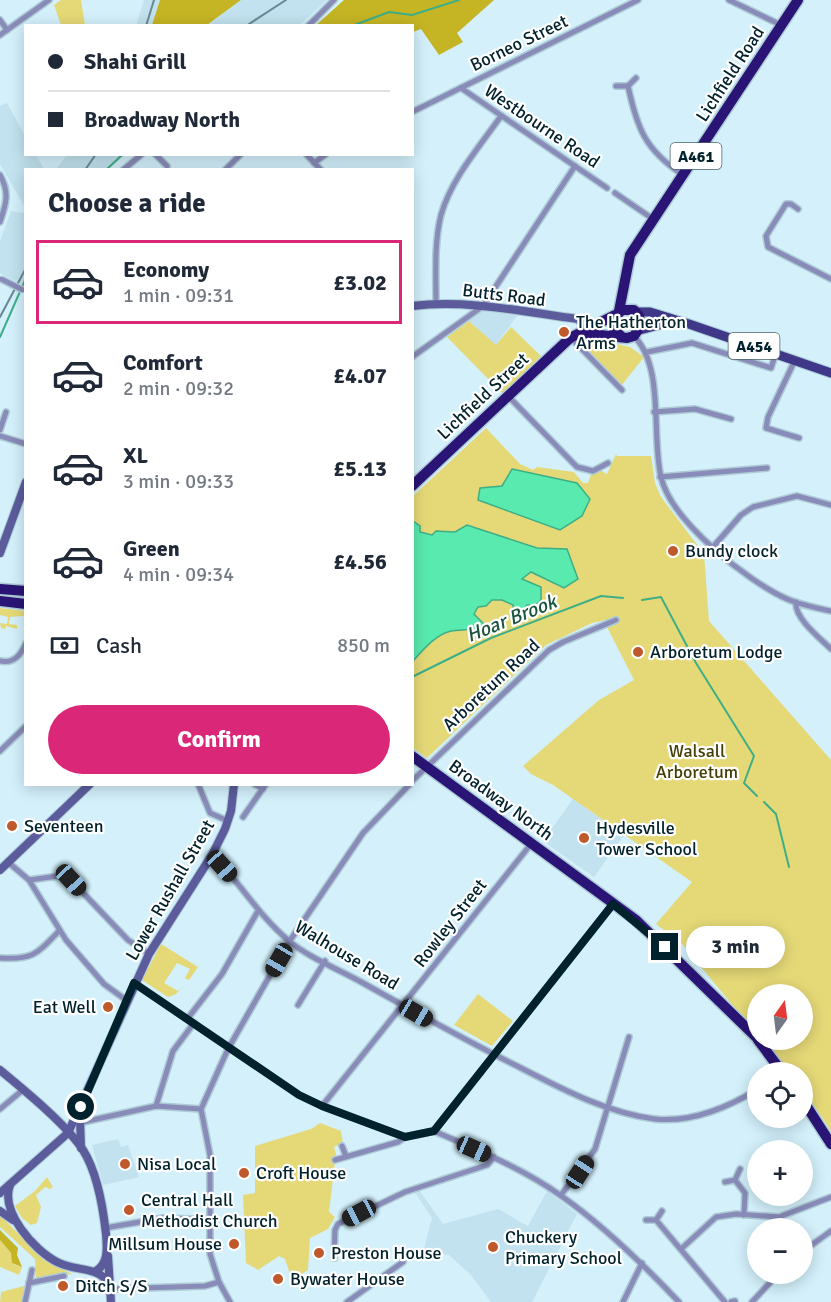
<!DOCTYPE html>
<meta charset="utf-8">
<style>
:root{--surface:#fff;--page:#f2f2f3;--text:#1f2937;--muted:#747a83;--line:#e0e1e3;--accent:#db2777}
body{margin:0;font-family:Signika,sans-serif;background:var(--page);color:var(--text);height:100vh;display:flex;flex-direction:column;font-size:22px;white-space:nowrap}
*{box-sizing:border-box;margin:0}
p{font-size:20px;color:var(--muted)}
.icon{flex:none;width:33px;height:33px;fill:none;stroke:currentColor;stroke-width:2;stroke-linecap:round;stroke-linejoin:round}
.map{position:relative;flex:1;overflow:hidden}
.panel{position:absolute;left:24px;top:168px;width:390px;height:618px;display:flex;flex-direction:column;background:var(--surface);border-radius:0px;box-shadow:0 3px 15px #0003}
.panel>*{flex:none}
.top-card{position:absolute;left:24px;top:24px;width:390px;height:132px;border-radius:0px;box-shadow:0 3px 15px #0003;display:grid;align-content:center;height:132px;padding:0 24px;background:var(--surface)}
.needle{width:39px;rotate:14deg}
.tools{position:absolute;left:747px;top:984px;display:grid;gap:12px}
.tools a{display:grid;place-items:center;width:66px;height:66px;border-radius:50%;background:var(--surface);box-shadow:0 3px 15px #0003;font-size:30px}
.end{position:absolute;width:27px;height:27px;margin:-14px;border:8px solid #01222c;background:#fff;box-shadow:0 0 0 3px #fff}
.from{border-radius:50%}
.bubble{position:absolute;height:42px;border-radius:21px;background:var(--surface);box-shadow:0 3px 15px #0003;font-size:20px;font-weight:800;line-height:42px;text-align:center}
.car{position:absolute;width:18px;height:36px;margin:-18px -9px;border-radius:8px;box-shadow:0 0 4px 2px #0007;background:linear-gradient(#222 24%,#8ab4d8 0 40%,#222 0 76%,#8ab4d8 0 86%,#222 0)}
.top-card b{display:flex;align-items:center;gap:21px;height:57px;font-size:22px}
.top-card b+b{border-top:2px solid var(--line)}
.top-card i{width:15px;height:15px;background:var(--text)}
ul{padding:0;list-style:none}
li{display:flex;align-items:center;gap:18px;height:84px;margin:0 12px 9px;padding:0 12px;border:3px solid transparent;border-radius:0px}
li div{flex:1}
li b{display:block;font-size:22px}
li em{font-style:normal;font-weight:800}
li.on{border-color:var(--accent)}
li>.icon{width:54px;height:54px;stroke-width:1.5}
h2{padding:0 24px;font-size:27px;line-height:72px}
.pay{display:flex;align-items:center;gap:15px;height:66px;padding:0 24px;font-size:22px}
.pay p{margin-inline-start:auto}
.action{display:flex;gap:12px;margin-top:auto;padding:12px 24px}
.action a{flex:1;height:69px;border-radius:36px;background:var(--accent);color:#fff;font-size:24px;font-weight:800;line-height:69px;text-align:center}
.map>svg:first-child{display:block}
.built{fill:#c1e2ee}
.green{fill:#e5d977}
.forest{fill:#c5b524}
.water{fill:#58eaae;stroke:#3eae87;stroke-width:1.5}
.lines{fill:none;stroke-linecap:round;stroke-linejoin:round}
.stream{stroke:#3eae87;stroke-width:2}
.street-casing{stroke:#adcbd6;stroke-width:8}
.secondary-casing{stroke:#adcbd6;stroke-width:10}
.primary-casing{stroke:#adcbd6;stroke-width:11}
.highway-casing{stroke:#adcbd6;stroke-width:13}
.street{stroke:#898bb8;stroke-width:5}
.secondary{stroke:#5c5c9d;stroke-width:8}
.primary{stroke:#3f3888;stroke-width:9}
.highway{stroke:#2a1475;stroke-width:10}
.rail{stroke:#6a8994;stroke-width:2}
.street-bridge-casing{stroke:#adcbd6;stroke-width:8;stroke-linecap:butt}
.street-bridge{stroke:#898bb8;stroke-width:5}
.route{stroke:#01222c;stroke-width:8}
.poi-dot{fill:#bf592b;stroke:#fff;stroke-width:2}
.labels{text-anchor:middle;stroke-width:4.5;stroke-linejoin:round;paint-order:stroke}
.shield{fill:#fff;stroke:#4d646b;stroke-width:1.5}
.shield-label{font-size:16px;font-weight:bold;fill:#01222c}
.street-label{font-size:18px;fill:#01222c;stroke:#fff}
.poi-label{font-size:18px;fill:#01222c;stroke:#fff;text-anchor:start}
.park-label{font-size:18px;fill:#443e04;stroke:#fff}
.water-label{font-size:20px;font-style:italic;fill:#18533b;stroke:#fff}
</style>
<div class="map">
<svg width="831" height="1302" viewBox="0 0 831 1302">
<rect width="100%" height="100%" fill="#d3f0fb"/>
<g class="built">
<path d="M144 0H160L152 25 136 26Z"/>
<path d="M241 0H327L300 25 207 26Z"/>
<path d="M7 103 25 136 26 154 36 155 44 169 26 170 25 207 0 164V106Z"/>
<path d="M67 155V154L125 155 109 169H56Z"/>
<path d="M11 211 23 213 25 211V286L0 273V241Z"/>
<path d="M485 308 519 313 496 345 469 321Z"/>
<path d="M573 799 624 835 594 877 543 841Z"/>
<path d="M118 1139 121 1147 128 1145 139 1177 103 1185 92 1145Z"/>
<path d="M419 1190 443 1224 498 1209 528 1226 547 1191 577 1214 532 1302H491L471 1275 449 1255 424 1249 432 1218 414 1191Z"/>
</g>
<g class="green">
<path d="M61 0H81L85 25H61L54 5Z"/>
<path d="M469 321 496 345 511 327 541 356 503 394 447 337Z"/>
<path d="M608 342 630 347 644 357 621 386 577 345Z"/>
<path d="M486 428 520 464 533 470 537 467 574 472 583 483H588L592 472 600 470 607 474 616 454 617 456H651L655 483 661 497 704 554 709 621 831 760V1131L803 1089 802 1072H789L761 1040H802V994H758L757 1035 683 945 656 924 692 882 553 785 531 774 523 766 599 700 634 680 608 629 606 620 592 623 546 645 427 758 413 748V496Z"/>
<path d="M0 608 25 611 24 616 10 617 9 624 17 625V629L6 626 5 629 1 628 0 623 7 624 8 617 0 615Z"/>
<path d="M161 944 198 967 189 980 185 978 190 969 177 963 164 983 178 991 184 985 176 994 168 997 142 980Z"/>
<path d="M478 994 513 1021 492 1046 454 1025Z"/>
<path d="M320 1123 341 1131 343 1143 334 1147 336 1154 329 1212 335 1217 328 1229 310 1238 308 1270 292 1280 285 1259 279 1256 258 1270 246 1263 243 1195 255 1193V1146L311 1129Z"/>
<path d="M47 1177 53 1187 50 1189 45 1187 36 1195 41 1207 37 1223 31 1225 22 1218 15 1206 35 1191Z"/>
<path d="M0 1215 44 1260 72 1274 36 1278 35 1259 0 1227Z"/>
<path d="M0 1240 11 1253 13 1264 22 1267 19 1275 0 1267Z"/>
<path d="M24 1286 22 1302H0L1 1292Z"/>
</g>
<g class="forest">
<path d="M160 0H241L207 25H152Z"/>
<path d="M344 0H494L457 33 463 42 439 55 421 29 413 32 412 26 316 25Z"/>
<path d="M0 1230 18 1248 17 1255 22 1267 12 1263 11 1253 0 1240Z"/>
</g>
<g class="water">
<path d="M512 469 577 483 590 499 582 516 560 530 478 500 480 488 502 486Z"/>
<path d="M413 521 420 526V532L432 535 436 531 455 532 467 525 537 548 567 549 578 579 564 588 531 572 522 579 541 587V600L536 605H527L519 619 514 615 513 605 502 600H492L486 606 478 607 474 614 485 625C475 631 463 629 451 631 435 635 423 650 413 661Z"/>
</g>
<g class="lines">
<g class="stream">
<path d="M352 26 389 12 412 15 459 0"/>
<path d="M106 170 123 154"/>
<path d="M0 337 26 278"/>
<path d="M642 600 661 597 696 663 754 756 744 783 757 796"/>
<path d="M412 677 491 638 601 596 623 598"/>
<path d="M764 802 776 814 789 867"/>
</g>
<g class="street-casing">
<g id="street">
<path d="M729 0 781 25"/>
<path d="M0 20 7 30"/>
<path d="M308 26 334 0"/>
<path d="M0 35 49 0"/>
<path d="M616 86H628L636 78"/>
<path d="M628 86C637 128 645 150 683 175"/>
<path d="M461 88 607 188"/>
<path d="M412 112 638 0"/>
<path d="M155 154 167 166"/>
<path d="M306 154 321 170"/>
<path d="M314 163 326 154"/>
<path d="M123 170 142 154"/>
<path d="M225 170 241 154"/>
<path d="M0 175C10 193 6 204 0 222"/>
<path d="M615 193 653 219"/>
<path d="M798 209 791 204H786L766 236 768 247 831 279"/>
<path d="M436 303C436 274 434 243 441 215 451 179 480 146 501 116"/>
<path d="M634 336C665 368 651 435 661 477 671 521 747 581 787 599 801 605 816 608 831 611"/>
<path d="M571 338 622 390"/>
<path d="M647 352 692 343 771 368 774 359"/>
<path d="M412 357 483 306 575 166"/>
<path d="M795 360 768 417 766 428 799 438"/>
<path d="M508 396 577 467 593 471 608 463"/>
<path d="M654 412 695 409 731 419"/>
<path d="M0 430 6 412"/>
<path d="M0 436 26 444"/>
<path d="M660 477 767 468"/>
<path d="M713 547 741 515 753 507 797 496 831 505"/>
<path d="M796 602C794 618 821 639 831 649"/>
<path d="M0 661C14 664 21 655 26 643"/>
<path d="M0 751 26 726"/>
<path d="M412 781 549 650 563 642 616 620"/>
<path d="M198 784 210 813 228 821"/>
<path d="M254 784 263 789"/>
<path d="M243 817 266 784"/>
<path d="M212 855C240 882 258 915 288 940 307 957 340 970 363 983 413 1011 463 1039 515 1065 558 1087 606 1113 655 1119 692 1123 727 1108 758 1089"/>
<path d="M9 863 29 880 66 875 128 940 149 954"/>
<path d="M29 880 66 940 104 984 126 1000"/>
<path d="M0 958C33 960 37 954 59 931"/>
<path d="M134 983 299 1095 322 1106 405 1137"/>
<path d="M298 1005 325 961"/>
<path d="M188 1018 222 974 258 911"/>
<path d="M156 1106 173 1051 194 1023"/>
<path d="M322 1106 531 844"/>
<path d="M0 1109 24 1089"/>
<path d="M79 1123 156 1106 201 1109"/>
<path d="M434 1131C477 1150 522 1168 560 1195 603 1225 643 1264 679 1302"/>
<path d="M434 1131 613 904"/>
<path d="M342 1146 346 1156"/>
<path d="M335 1160 398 1142 405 1137 434 1131"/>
<path d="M735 1180 745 1193 744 1215"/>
<path d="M725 1182 735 1180 740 1169"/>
<path d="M561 1195 595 1149 629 1037"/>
<path d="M646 1220H656L662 1211"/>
<path d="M656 1220 725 1302"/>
<path d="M105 1228 163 1218 209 1220"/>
<path d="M681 1249 716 1217 736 1214 779 1217 831 1197"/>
<path d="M802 1252 831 1231"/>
<path d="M334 1258 335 1230 338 1224 405 1192 487 1165 494 1157"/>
<path d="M29 1283 64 1276"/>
<path d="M112 1289 205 1286 219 1282"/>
<path d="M25 1302 32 1270"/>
<path d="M230 1302 219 1282 210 1254V1155L201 1109 228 1049 289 942 363 833 410 784"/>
<path d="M347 1302 403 1262"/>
<path d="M623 1302 642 1263"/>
<path d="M731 1302 735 1301"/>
<path d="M752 1302 778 1274"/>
</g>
</g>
<g class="secondary-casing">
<g id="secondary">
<path d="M412 306C467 299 524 312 578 319L587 329"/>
<path d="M0 553 26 482"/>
<path d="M0 870 90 784"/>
<path d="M0 1070C23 1089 67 1125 83 1150 97 1172 103 1207 106 1234 107 1247 109 1263 96 1271"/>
<path d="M80 1118 81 1148"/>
<path d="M10 1185C0 1212 34 1250 57 1262 78 1273 101 1264 112 1289"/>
<path d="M0 1193 68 1133 149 954 212 855 225 829 231 811 234 784"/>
<path d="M0 1211 13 1220"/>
<path d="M108 1256 111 1302"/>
</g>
</g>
<g class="primary-casing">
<g id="primary">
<path d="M636 312H650L689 324 831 373"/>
<path d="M640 330 674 321"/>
</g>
</g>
<g class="highway-casing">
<g id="highway">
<path d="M619 311 630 255 798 0"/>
<path d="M582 333 627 338 634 336 641 325 639 316 634 310H622L613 319 614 329 621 336"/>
<path d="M412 486 570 338 615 315"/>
<path d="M0 589 26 591"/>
<path d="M0 601 26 604"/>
<path d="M412 756 636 920 758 1039"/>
<path d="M758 1040 782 1072"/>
<path d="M802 1099 831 1144"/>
</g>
</g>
<use href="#street" class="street"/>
<use href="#secondary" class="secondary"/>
<use href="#primary" class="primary"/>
<use href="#highway" class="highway"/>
<g class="rail">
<path d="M146 26 154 0"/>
<path d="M246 26 286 0"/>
<path d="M85 170 96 154"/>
<path d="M0 317 26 268"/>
</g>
<g class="street-bridge-casing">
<path id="street-bridge" d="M1 279 23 290"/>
</g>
<use href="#street-bridge" class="street-bridge"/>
</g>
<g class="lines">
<path class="route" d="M81 1107 134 983 299 1095 322 1106 405 1137 434 1131 613 904 665 947"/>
</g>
<g class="poi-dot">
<circle cx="564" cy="332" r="6"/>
<circle cx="673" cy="551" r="6"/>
<circle cx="638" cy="652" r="6"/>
<circle cx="12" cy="826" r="6"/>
<circle cx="584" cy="838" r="6"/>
<circle cx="108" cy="1007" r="6"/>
<circle cx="125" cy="1164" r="6"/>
<circle cx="244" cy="1173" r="6"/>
<circle cx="129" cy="1210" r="6"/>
<circle cx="234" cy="1244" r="6"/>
<circle cx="493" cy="1247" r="6"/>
<circle cx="319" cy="1253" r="6"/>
<circle cx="278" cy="1279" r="6"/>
<circle cx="63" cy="1286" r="6"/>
</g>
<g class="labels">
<g class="shield">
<rect x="670.5" y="143" width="51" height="26" rx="4.5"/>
<rect x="728.5" y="333" width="51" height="26" rx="4.5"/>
</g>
<g class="shield-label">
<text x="696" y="162">A461</text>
<text x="754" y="352">A454</text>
</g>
<g class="street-label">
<text transform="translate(519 43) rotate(-26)" y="6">Borneo Street</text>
<text transform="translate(730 74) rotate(-57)" y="6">Lichfield Road</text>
<text transform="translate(542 126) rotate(34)" y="6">Westbourne Road</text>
<text transform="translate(504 295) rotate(7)" y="6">Butts Road</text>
<text transform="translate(483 396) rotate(-43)" y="6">Lichfield Street</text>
<text transform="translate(491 685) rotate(-43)" y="6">Arboretum Road</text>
<text transform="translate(501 800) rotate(36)" y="6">Broadway North</text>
<text transform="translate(170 890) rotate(-60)" y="6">Lower Rushall Street</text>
<text transform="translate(450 923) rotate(-52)" y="6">Rowley Street</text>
<text transform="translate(347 955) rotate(31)" y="6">Walhouse Road</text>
</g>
<g class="poi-label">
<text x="576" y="328">The Hatherton<tspan x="576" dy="21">Arms</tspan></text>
<text x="685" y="557">Bundy clock</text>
<text x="650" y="658">Arboretum Lodge</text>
<text x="24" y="832">Seventeen</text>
<text x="596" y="834">Hydesville<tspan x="596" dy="21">Tower School</tspan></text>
<text x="96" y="1013" text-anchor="end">Eat Well</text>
<text x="137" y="1170">Nisa Local</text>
<text x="256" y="1179">Croft House</text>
<text x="141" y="1206">Central Hall<tspan x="141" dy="21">Methodist Church</tspan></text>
<text x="505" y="1243">Chuckery<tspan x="505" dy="21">Primary School</tspan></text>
<text x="222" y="1250" text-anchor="end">Millsum House</text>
<text x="331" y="1259">Preston House</text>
<text x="290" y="1285">Bywater House</text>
<text x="75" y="1292">Ditch S/S</text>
</g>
<g class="park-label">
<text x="697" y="757">Walsall<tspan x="697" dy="21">Arboretum</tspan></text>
</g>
<g class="water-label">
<text transform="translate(511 618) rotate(-22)" y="7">Hoar Brook</text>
</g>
</g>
</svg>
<div class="tools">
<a><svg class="needle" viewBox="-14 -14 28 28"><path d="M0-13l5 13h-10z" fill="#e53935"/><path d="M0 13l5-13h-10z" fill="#747a83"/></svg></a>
<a><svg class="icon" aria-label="locate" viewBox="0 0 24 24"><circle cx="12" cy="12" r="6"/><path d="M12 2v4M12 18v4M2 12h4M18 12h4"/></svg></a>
<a>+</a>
<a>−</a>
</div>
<i class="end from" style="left:81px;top:1107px"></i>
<i class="end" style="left:665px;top:947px"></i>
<div class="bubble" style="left:686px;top:926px;width:99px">3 min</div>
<i class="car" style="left:222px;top:866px;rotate:138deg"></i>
<i class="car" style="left:71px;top:880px;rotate:137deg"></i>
<i class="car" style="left:279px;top:960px;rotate:210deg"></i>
<i class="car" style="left:416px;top:1013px;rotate:120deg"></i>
<i class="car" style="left:474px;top:1149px;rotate:114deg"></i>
<i class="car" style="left:580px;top:1172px;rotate:33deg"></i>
<i class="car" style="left:359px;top:1213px;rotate:242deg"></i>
<div class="top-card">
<b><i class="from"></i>Shahi Grill</b>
<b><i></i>Broadway North</b>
</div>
<section class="panel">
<h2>Choose a ride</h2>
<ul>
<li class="on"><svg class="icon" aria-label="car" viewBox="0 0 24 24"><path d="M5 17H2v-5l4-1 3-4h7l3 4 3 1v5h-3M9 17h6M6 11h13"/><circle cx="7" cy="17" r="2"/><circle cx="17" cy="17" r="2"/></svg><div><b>Economy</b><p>1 min · 09:31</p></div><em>£3.02</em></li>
<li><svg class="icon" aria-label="car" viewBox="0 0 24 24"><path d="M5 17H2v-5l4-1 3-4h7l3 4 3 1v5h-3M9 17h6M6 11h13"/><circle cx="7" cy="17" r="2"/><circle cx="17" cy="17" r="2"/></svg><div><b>Comfort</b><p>2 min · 09:32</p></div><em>£4.07</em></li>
<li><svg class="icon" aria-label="car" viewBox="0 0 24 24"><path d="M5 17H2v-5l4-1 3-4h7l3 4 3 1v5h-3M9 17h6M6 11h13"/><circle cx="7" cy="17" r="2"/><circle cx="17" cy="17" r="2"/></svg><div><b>XL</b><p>3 min · 09:33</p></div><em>£5.13</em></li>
<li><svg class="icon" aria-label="car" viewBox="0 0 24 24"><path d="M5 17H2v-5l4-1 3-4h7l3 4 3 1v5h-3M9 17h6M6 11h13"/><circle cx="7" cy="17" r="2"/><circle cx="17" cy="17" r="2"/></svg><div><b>Green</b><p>4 min · 09:34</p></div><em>£4.56</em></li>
</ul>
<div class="pay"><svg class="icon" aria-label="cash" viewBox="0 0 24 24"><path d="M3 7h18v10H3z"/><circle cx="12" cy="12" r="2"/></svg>Cash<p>850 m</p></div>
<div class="action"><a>Confirm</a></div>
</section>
</div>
